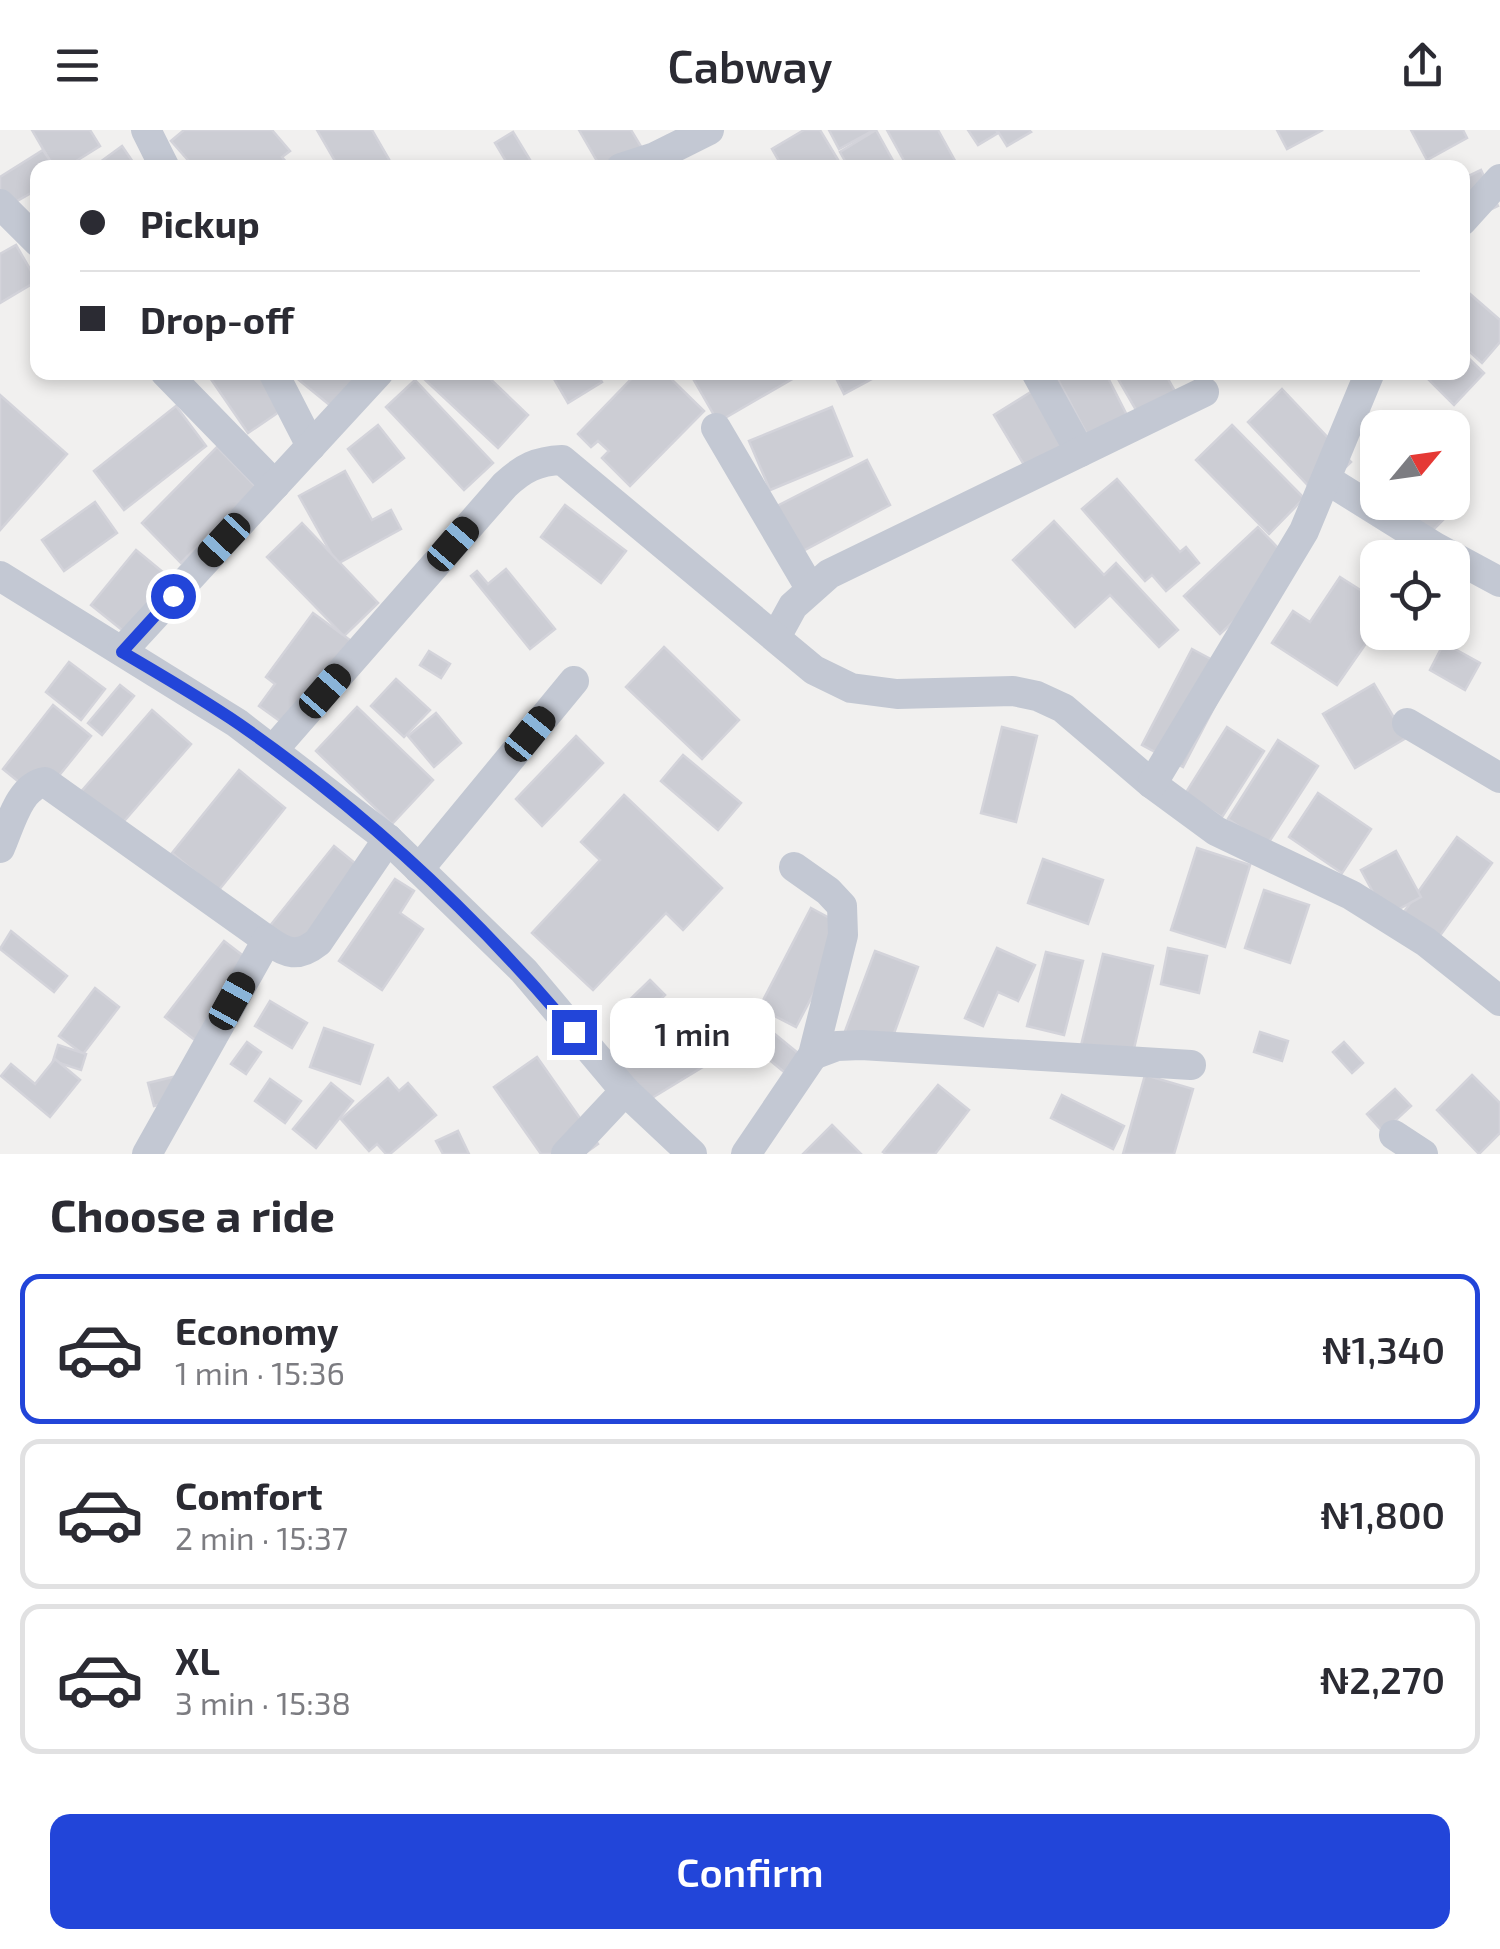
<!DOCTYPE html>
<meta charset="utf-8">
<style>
:root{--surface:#fff;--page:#f7f7f7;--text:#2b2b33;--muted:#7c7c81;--line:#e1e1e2;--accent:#2245d9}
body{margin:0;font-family:"Exo 2",sans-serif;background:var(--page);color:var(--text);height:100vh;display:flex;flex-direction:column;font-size:38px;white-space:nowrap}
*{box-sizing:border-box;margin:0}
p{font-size:32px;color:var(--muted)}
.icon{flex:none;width:55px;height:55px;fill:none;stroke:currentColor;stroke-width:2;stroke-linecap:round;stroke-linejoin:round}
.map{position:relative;height:1024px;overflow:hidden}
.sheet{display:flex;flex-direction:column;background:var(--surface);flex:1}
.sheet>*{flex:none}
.top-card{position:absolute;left:30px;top:30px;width:1440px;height:220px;border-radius:20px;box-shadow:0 5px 15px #0003;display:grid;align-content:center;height:220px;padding:0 50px;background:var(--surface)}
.needle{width:65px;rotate:61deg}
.controls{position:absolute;left:1360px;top:280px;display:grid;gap:20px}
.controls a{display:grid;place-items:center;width:110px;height:110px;border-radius:20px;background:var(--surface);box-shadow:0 5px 15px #0003;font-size:50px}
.end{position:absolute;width:45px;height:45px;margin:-22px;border:12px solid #2245d9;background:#fff;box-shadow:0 0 0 5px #fff}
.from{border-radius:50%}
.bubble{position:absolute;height:70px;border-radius:20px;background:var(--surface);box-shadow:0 5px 15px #0003;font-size:32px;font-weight:600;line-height:70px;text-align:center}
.car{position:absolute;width:30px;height:60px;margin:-30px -15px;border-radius:12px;box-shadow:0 0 8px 2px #0007;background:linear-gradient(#222 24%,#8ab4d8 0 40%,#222 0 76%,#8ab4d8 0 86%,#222 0)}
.top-card b{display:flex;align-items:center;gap:35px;height:95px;font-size:38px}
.top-card b+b{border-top:2px solid var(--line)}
.top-card i{width:25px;height:25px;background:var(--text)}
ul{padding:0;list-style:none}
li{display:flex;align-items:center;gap:30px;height:150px;margin:0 20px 15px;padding:0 30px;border:5px solid var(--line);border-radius:20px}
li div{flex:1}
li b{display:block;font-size:38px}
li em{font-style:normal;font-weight:600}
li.selected{border-color:var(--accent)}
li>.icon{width:90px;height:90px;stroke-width:1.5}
h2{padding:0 50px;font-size:45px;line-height:120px}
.button{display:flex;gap:20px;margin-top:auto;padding:20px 50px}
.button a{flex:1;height:115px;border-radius:20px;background:var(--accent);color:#fff;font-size:40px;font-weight:600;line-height:115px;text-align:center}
header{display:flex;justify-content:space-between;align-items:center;height:130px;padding:0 50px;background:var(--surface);font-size:45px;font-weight:600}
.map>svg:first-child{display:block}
.building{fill:#cccdd4;stroke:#d3d3da;stroke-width:2.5}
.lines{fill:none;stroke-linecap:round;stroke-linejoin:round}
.street{stroke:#c3c8d3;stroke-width:30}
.route{stroke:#2245d9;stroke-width:12}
</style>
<header><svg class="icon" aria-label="menu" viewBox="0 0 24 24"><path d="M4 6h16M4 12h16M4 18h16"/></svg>Cabway<svg class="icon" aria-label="share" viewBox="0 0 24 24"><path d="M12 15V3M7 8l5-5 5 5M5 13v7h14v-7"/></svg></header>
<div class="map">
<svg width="1500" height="1024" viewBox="0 0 1500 1024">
<rect width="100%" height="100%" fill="#f1f0ef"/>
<g class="building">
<path d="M32 0H90L100 16 65 38H54Z"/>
<path d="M184 0H272L290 21 282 27 291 38H195L171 11Z"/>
<path d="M317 0H372L394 38H339Z"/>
<path d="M579 0H631L654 38H601Z"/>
<path d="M804 0H820L843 38H783L772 19Z"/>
<path d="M829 0H874L839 19Z"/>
<path d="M876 0 897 38H849L840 22Z"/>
<path d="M887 0H938L959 38H908Z"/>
<path d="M968 0H996L998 3 978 15Z"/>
<path d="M997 0H1029L1031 2 1007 16Z"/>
<path d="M1277 0H1323L1287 19Z"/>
<path d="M1411 0H1463L1467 8 1427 30Z"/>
<path d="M513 2 535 38H510L495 13Z"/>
<path d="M122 16 137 38H92Z"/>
<path d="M43 20 55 38H38V59L10 75 0 59V47Z"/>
<path d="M1481 40 1498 76 1469 90 1462 77V49Z"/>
<path d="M16 115 37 151 0 173V124Z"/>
<path d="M1462 157 1500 190V212L1482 233 1462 215Z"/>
<path d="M1462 222 1484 243 1454 275 1421 242H1462Z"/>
<path d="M206 242H257L282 280 248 303Z"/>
<path d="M305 242H378L343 286 299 250Z"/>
<path d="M428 242H483L528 285 498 318 423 248Z"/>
<path d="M550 242H596L602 252 568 273Z"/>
<path d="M638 242H664L704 281 630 356 602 328 609 321 598 311 591 317 578 304Z"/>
<path d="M695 242H801V244L718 292 691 245Z"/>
<path d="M833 242H885L844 264Z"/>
<path d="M1054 242H1105L1138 307 1099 327Z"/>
<path d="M1114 242H1164L1184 277 1147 299Z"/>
<path d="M415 250 493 333 464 360 386 277Z"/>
<path d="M1282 259 1351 332 1317 365 1248 292Z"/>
<path d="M1034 260 1070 317 1029 343 994 285Z"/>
<path d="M0 265 67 324 0 400Z"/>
<path d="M176 276 206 316 124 380 94 341Z"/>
<path d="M832 277 852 326 770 360 749 311Z"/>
<path d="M378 295 404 328 373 352 348 319Z"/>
<path d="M1232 295 1304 368 1269 404 1196 330Z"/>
<path d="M217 317 256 357 181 433 142 393Z"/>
<path d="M867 330 890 375 799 423 775 377Z"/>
<path d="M345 341 372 390 391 380 401 399 337 434 299 366Z"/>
<path d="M1117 349 1180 422 1186 417 1199 433 1166 461 1152 445 1145 451 1082 379Z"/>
<path d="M95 372 117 403 64 441 42 410Z"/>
<path d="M1398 372H1442L1451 382 1429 404Z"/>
<path d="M565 375 626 421 601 453 541 407Z"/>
<path d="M1054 391 1104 445 1116 433 1178 500 1159 517 1110 465 1075 497 1013 430Z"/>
<path d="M302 393 378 473 344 506 267 427Z"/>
<path d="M1258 397 1294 435 1220 504 1184 466Z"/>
<path d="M136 420 176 453 132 508 91 475Z"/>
<path d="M506 439 555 499 530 519 471 446 477 441 488 454Z"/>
<path d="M1340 447 1376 470 1378 467V496L1337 555 1272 513 1293 481 1310 492Z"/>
<path d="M313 483 354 513 291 599 259 576 275 554 266 547Z"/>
<path d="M1444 513 1480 533 1465 560 1430 540Z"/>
<path d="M664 517 739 590 702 629 626 557Z"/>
<path d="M1192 519 1233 541 1183 637 1142 615Z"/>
<path d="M429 521 450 534 441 548 420 535Z"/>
<path d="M69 532 105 559 81 590 46 562Z"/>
<path d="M396 549 430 580 404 607 371 576Z"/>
<path d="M1374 554 1406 608 1355 638 1323 584Z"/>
<path d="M120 555 134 566 102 605 88 593Z"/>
<path d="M53 575 91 606 40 669 3 639Z"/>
<path d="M357 577 433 650 392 694 316 621Z"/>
<path d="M152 580 191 614 119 697 80 663Z"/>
<path d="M436 583 461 613 434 637 408 606Z"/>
<path d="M1002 597 1037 606 1016 692 981 683Z"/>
<path d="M1227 597 1264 621 1222 687 1185 664Z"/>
<path d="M576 606 603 633 542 696 516 669Z"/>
<path d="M1278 610 1318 636 1267 715 1228 689Z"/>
<path d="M683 625 741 673 718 700 661 651Z"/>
<path d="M239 640 285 678 218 761 172 723Z"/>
<path d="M1318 663 1371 699 1342 743 1289 707Z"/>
<path d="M624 665 722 758 683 800 666 783 593 860 532 803 600 730 581 712Z"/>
<path d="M1457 707 1492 733 1439 807 1404 782Z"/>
<path d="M334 716 373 748 308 829 269 797Z"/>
<path d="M1197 718 1250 735 1225 817 1171 800Z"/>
<path d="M1396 721 1421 767 1386 786 1361 740Z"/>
<path d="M1043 729 1103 750 1088 794 1028 773Z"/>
<path d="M395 749 414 761 400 783 423 799 382 860 339 831Z"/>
<path d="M1264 760 1309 775 1290 833 1245 818Z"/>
<path d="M811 778 848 798 796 897 759 878Z"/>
<path d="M11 801 67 846 54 862 0 819Z"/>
<path d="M224 811 259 838 200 914 165 887Z"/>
<path d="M997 818 1035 835 1018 871 998 862 983 896 965 888Z"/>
<path d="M1168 818 1207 826 1199 863 1161 854Z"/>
<path d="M875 821 918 837 888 920 844 904Z"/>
<path d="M1046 822 1083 831 1064 905 1027 896Z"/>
<path d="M1103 824 1153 836 1130 936 1079 924Z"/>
<path d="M650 850 665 865 629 900 614 885Z"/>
<path d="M95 858 119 877 83 924 59 906Z"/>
<path d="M270 871 307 893 292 918 255 896Z"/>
<path d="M700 885 724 924 637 977 614 938Z"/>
<path d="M755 888 815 937 800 955 740 906Z"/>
<path d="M324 898 373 915 360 954 310 937Z"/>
<path d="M1260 902 1288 911 1282 931 1254 922Z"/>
<path d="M247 912 261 922 246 944 231 934Z"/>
<path d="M1344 912 1363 933 1352 943 1333 922Z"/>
<path d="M58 915 86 924 81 940 53 931Z"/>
<path d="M537 927 598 1014 584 1024H541L494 957Z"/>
<path d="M55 929 80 950 50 987 1 946 11 934 35 954Z"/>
<path d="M185 944 190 967 154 976 148 953Z"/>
<path d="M1145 945 1193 959 1174 1024H1123Z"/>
<path d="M1472 945 1500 973V1003L1479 1024 1437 980Z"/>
<path d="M388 948 399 961 408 953 436 985 390 1024H386L377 1014 369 1021 341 989Z"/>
<path d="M270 949 301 971 285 993 255 971Z"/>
<path d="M331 953 353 971 316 1018 293 999Z"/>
<path d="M938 955 969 980 935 1024H886L883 1022Z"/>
<path d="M1395 959 1411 976 1383 1002 1367 984Z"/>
<path d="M1062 965 1124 996 1113 1019 1051 988Z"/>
<path d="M832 995 861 1024H803Z"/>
<path d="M458 1001 469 1024H443L436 1011Z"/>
</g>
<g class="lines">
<g class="street">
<path d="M146 0 165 38"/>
<path d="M621 38 655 27 709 0"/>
<path d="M0 74 38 112"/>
<path d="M1462 91 1500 49"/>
<path d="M165 242 275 355"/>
<path d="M273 242 311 316"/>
<path d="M1036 242 1080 322"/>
<path d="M716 298 810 458"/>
<path d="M1326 349 1435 417 1500 452"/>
<path d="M0 446 237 593 388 709 524 841 625 961 692 1024"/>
<path d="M776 507 793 476 829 444 1204 262"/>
<path d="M122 521 379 242"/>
<path d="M1407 593 1500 648"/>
<path d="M273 620 505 355C523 338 537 331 562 330L814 540 851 558 897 564 1013 561 1037 566 1063 578 1152 654 1216 701 1351 765 1426 812 1500 871"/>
<path d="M1152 654 1304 401 1370 242"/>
<path d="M0 718C10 696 19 656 45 652L267 810C287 824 298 828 318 812L388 709"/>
<path d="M419 739 574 551"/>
<path d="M813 925 837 916 861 915 1191 935"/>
<path d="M1394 1005 1423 1024"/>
<path d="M147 1024 267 810"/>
<path d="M566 1024 625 961"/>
<path d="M746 1024 813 925 843 805 842 776 828 761 794 737"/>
</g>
</g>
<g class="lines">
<path class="route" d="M173 466 122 522C161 545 201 568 239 594 364 681 476 785 574 902"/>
</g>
</svg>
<div class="controls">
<a><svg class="needle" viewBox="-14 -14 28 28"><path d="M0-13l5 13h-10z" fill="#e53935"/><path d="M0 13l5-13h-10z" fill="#7c7c81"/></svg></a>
<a><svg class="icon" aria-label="locate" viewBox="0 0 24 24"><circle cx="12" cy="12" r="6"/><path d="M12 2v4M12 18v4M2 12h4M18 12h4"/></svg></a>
</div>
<i class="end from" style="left:173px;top:466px"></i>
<i class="end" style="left:574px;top:902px"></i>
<div class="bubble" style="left:610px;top:868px;width:165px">1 min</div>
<i class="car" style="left:224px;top:410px;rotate:223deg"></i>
<i class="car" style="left:453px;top:414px;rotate:41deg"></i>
<i class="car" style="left:325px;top:561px;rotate:41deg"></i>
<i class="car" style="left:530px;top:604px;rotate:39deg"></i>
<i class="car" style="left:232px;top:871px;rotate:29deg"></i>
<div class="top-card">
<b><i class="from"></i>Pickup</b>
<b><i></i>Drop-off</b>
</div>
</div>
<section class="sheet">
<h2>Choose a ride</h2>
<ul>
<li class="selected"><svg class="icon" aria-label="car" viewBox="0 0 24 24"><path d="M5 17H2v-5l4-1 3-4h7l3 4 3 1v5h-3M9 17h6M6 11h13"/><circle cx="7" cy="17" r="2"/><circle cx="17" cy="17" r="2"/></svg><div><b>Economy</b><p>1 min · 15:36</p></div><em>₦1,340</em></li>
<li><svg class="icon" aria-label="car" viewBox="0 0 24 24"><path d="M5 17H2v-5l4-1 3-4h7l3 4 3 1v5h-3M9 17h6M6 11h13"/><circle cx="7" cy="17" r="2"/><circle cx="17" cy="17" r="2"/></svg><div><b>Comfort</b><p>2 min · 15:37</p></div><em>₦1,800</em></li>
<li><svg class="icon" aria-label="car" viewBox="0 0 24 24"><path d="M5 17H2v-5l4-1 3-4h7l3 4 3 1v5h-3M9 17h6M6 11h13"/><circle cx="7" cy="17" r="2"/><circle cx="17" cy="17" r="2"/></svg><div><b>XL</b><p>3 min · 15:38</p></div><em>₦2,270</em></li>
</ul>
<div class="button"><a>Confirm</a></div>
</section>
